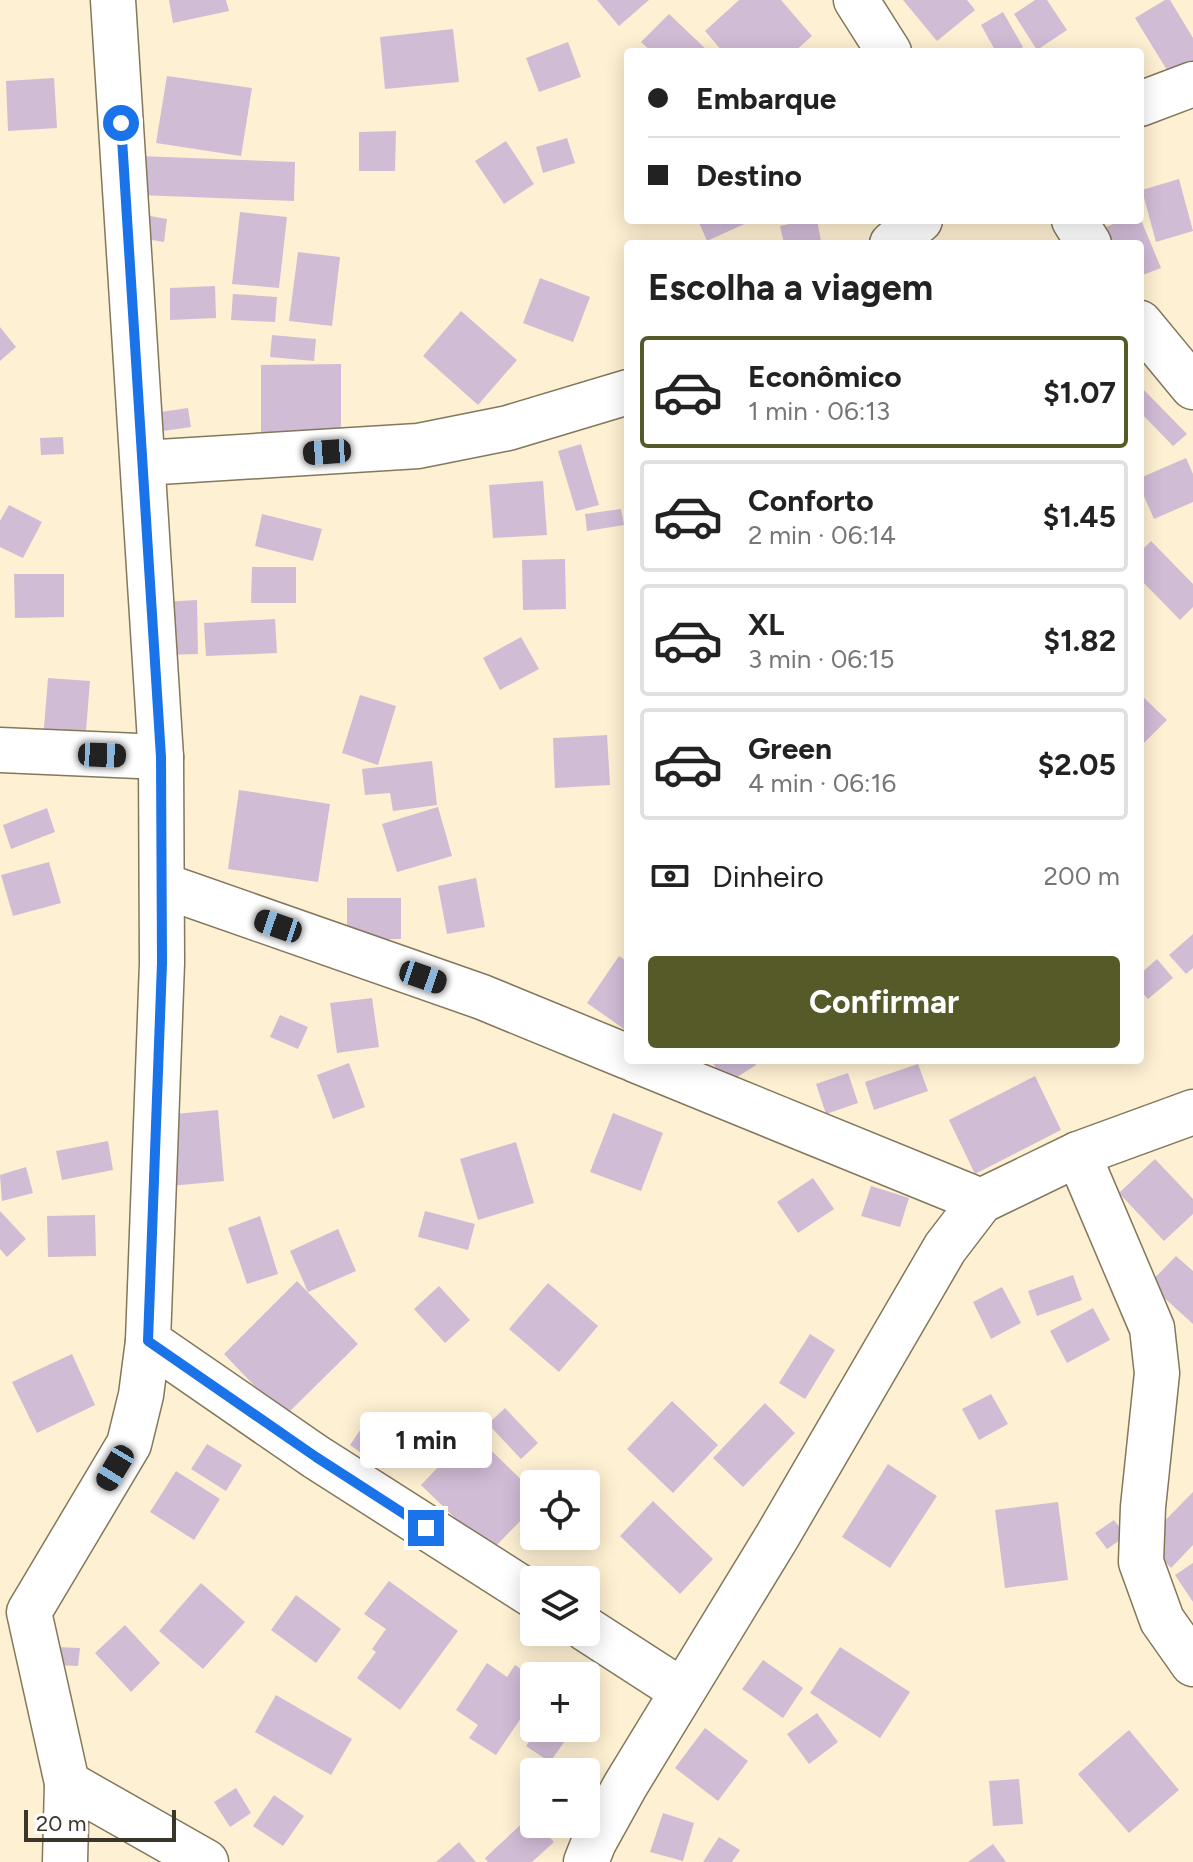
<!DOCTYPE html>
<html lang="pt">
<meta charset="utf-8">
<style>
:root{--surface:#fff;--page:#f2f2f2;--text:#222;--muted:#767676;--line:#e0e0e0;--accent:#565a28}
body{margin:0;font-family:Figtree,sans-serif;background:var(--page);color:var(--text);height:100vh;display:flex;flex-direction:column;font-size:30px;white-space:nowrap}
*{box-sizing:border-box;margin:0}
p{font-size:26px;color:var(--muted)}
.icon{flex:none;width:44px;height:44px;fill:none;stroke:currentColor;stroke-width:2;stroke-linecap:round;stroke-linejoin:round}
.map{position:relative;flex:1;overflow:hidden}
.side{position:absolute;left:624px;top:240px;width:520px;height:824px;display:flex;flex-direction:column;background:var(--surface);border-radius:8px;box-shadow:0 4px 20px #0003}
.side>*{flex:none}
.hud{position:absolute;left:624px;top:48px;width:520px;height:176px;border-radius:8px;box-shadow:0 4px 20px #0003;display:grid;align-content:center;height:176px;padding:0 24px;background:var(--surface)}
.buttons{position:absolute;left:520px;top:1470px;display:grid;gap:16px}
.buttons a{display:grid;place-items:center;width:80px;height:80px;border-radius:8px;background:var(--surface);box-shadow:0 4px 20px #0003;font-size:40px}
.scale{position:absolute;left:24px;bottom:20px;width:152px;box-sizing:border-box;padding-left:8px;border:4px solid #3b362a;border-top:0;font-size:22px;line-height:28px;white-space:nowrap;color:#3b362a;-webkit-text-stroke:6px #fefefe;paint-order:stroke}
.end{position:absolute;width:36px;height:36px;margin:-18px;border:10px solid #1a73e8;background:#fff;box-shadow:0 0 0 4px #fff}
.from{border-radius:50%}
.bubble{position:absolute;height:56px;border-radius:8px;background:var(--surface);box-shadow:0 4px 20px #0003;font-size:26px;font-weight:700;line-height:56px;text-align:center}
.car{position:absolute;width:24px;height:48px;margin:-24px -12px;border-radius:10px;box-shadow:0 0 6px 2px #0007;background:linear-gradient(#222 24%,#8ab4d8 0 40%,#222 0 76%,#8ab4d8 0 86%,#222 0)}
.hud b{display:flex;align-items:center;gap:28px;height:76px;font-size:30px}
.hud b+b{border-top:2px solid var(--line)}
.hud i{width:20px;height:20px;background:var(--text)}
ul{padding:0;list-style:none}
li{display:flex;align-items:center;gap:24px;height:112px;margin:0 16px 12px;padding:0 8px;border:4px solid var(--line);border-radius:8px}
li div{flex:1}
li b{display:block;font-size:30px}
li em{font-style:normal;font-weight:700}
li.active{border-color:var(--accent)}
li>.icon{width:72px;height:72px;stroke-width:1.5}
h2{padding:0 24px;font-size:36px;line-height:96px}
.pay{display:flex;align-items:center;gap:20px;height:88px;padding:0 24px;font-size:30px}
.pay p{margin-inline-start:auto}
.primary-button{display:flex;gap:16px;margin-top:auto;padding:16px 24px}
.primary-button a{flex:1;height:92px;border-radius:8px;background:var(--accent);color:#fff;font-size:32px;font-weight:700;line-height:92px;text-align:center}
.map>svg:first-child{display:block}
.building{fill:#d1bcd6}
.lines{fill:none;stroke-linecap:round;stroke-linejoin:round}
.minor-casing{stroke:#83775c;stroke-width:47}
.minor{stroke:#fff;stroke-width:44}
.route{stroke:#1a73e8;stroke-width:10}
</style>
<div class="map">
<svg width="1193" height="1862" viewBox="0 0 1193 1862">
<rect width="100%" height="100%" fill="#fef0d2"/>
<g class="building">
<path d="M169 0H226L229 11 173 23Z"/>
<path d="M597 0H649L619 26Z"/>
<path d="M739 0H781L812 36 794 52H723L705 31Z"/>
<path d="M903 0H967L975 10 937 41Z"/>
<path d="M1035 0H1047L1067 30 1037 50 1014 14Z"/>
<path d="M1165 0H1170L1193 38V61L1170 75 1135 18Z"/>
<path d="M1003 12 1023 47 1015 52H996L981 25Z"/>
<path d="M669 14 709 52H652L641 42Z"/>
<path d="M453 29 459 82 385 89 380 37Z"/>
<path d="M568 42 581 77 539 92 526 58Z"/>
<path d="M167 76 252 88 241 156 156 143Z"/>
<path d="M54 78 57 128 8 131 6 81Z"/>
<path d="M396 131 395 171H359V132Z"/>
<path d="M567 138 575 163 543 173 536 147Z"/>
<path d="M506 141 534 184 504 204 475 161Z"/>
<path d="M139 156 295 162 294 201 138 195Z"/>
<path d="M1179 179 1193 231 1156 242 1142 190Z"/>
<path d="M240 212 287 217 279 288 232 284Z"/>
<path d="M139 214 167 219 164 242 135 237Z"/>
<path d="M698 220H753L707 241Z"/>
<path d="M808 220H817L821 241 811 244H784L780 226Z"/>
<path d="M1123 220H1141L1161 268 1140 276V244H1105L1099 230Z"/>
<path d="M298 252 340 257 332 326 289 321Z"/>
<path d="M540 278 590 297 573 342 523 323Z"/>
<path d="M215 286 216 318 170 320V288Z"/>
<path d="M233 294 277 297 275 322 231 320Z"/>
<path d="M461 311 517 360 478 405 423 356Z"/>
<path d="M0 327 16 347 0 361Z"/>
<path d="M272 335 316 339 314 361 270 357Z"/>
<path d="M341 364V449H261V365Z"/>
<path d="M1140 386 1187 434 1173 446 1140 412Z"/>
<path d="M188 408 191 427 156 432 154 413Z"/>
<path d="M63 437 64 454 41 455 40 438Z"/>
<path d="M581 444 599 505 576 511 558 451Z"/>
<path d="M1186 458 1193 474V502L1154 519 1140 487V478Z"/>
<path d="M543 481 547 535 493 538 489 485Z"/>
<path d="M9 505 42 522 23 558 0 547V521Z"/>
<path d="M621 509 624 525 587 531 585 514Z"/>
<path d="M262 514 322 529 313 561 255 546Z"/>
<path d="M1151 541 1193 584V607L1180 620 1140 579V552Z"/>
<path d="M565 559 566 609 523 610 522 560Z"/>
<path d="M252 567H296V603H251Z"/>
<path d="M14 574H64V617L15 618Z"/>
<path d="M197 600 198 654 163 655 162 602Z"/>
<path d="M275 619 277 653 206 656 204 623Z"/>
<path d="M521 637 539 669 500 690 483 658Z"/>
<path d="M48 678 90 681 85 743 43 739Z"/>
<path d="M1140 694 1167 720 1140 747Z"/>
<path d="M360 695 396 706 378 765 342 753Z"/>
<path d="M607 735 610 785 555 788 553 738Z"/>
<path d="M432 761 437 805 393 811 390 793 365 795 362 769Z"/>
<path d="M239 790 330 804 318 882 228 869Z"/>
<path d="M438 807 452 856 397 872 382 824Z"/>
<path d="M47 808 55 832 11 849 3 825Z"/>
<path d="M49 862 61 903 13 916 1 875Z"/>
<path d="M476 878 485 927 447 934 438 886Z"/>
<path d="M347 898H401V939L347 940Z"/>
<path d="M1193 934V968L1186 974 1169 955Z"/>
<path d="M619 956 628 962 627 1031 587 1003Z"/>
<path d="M1157 959 1173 978 1148 999 1140 990V974Z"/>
<path d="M372 998 379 1047 337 1053 330 1003Z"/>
<path d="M280 1015 308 1027 298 1049 270 1037Z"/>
<path d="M711 1060H753L756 1065 726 1084Z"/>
<path d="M349 1063 365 1107 333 1119 317 1075Z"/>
<path d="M918 1064 928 1091 874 1110 865 1082Z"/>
<path d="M848 1073 858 1103 826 1114 816 1084Z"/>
<path d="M1035 1076 1061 1130 975 1174 949 1120Z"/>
<path d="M218 1110 224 1181 170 1186 164 1115Z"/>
<path d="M613 1113 663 1133 641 1191 590 1172Z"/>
<path d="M108 1141 113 1170 62 1180 56 1151Z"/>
<path d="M516 1142 534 1203 478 1220 460 1159Z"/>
<path d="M1155 1159 1193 1199V1214L1164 1241 1119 1193Z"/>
<path d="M26 1167 33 1193 2 1201 0 1175Z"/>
<path d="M813 1178 834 1209 798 1233 777 1202Z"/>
<path d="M871 1186 909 1198 900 1227 861 1216Z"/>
<path d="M0 1211 26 1239 7 1257 0 1249Z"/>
<path d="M425 1211 475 1224 468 1250 418 1237Z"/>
<path d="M95 1215 96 1256 48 1257 47 1216Z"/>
<path d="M260 1216 278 1274 247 1284 228 1228Z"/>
<path d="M338 1229 356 1271 308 1292 290 1251Z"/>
<path d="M1176 1256 1193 1271V1324L1149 1284Z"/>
<path d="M1073 1275 1082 1300 1037 1316 1028 1291Z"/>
<path d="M297 1281 358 1344 284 1417 224 1354Z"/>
<path d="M548 1283 598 1326 559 1372 509 1329Z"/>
<path d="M439 1286 470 1320 445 1343 414 1309Z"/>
<path d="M1002 1287 1021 1323 991 1339 973 1302Z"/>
<path d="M1093 1308 1110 1340 1067 1363 1050 1331Z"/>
<path d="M810 1334 835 1350 805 1399 779 1383Z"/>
<path d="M72 1354 95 1405 37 1433 12 1382Z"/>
<path d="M991 1394 1008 1424 979 1440 962 1409Z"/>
<path d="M672 1401 718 1445 673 1493 627 1449Z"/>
<path d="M765 1403 795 1433 743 1487 713 1458Z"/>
<path d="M505 1408 538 1443 521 1459 488 1424Z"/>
<path d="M369 1417 404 1441 384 1469 350 1445Z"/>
<path d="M472 1432 534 1492V1507L490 1552 421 1485Z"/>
<path d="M207 1444 242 1465 226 1491 191 1469Z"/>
<path d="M888 1464 937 1496 890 1568 842 1537Z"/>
<path d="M176 1471 220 1499 194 1540 150 1512Z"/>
<path d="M1193 1492V1545L1171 1568 1145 1541Z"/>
<path d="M653 1501 713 1559 680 1594 620 1536Z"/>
<path d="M1058 1502 1068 1580 1005 1588 995 1510Z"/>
<path d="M1114 1520 1126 1536 1107 1549 1095 1533Z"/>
<path d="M1193 1563V1602L1175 1575Z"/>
<path d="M389 1581 458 1631 400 1710 357 1678 376 1652 372 1649 386 1629 364 1614Z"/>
<path d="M201 1583 245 1622 203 1669 159 1631Z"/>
<path d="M296 1595 341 1629 316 1663 271 1630Z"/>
<path d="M125 1625 160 1663 131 1692 95 1653Z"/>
<path d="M55 1647 80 1648 78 1666 54 1665Z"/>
<path d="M840 1647 910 1692 880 1738 810 1693Z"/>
<path d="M763 1660 803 1688 783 1718 742 1689Z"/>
<path d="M487 1663 507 1677 515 1665 534 1678V1699L496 1755 469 1738 478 1725 456 1710Z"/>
<path d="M276 1695 352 1739 331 1775 255 1732Z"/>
<path d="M817 1713 838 1742 809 1764 787 1734Z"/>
<path d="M539 1728H574L550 1762 526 1746Z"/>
<path d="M705 1728 748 1761 718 1801 675 1768Z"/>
<path d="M1129 1730 1179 1790 1129 1833 1078 1774Z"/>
<path d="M1019 1779 1023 1824 993 1826 989 1781Z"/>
<path d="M236 1788 251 1813 230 1827 214 1802Z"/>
<path d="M274 1795 304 1816 283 1846 253 1826Z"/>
<path d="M663 1813 694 1823 683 1861 650 1852Z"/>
<path d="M530 1816 534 1821V1824H537L554 1842 532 1862H488L485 1858Z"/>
<path d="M719 1837 740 1850 732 1862H703Z"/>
<path d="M459 1842 476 1862H436Z"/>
<path d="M993 1844 1006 1862H968Z"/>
</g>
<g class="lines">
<g class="minor-casing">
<g id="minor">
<path d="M856 0 889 52"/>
<path d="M1140 104 1193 84"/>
<path d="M1074 220 1089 244"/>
<path d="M892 244 920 220"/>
<path d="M1140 323 1193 387"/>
<path d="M143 463 418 446 508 428 628 392"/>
<path d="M0 750 161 757"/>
<path d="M162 885 482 997 628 1057"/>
<path d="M635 1060 981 1201"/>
<path d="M1078 1154 1152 1328 1157 1373 1143 1507 1141 1562 1162 1620 1193 1664"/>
<path d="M148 1341 316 1457 534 1596"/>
<path d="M586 1629 682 1691"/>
<path d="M67 1783 206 1862"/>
<path d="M65 1862 67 1783 29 1612 129 1444 141 1395 148 1341 162 963 161 757 113 0"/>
<path d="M586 1862 594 1842 625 1786 778 1535 945 1248 981 1201 1078 1154 1193 1112"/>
</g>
</g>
<use href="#minor" class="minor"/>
</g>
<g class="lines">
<path class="route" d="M121 123 161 757 162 963 148 1341 316 1457 426 1528"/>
</g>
</svg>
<div class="buttons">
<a><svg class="icon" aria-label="locate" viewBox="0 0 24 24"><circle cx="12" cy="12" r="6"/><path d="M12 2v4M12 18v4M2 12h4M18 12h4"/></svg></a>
<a><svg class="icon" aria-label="layers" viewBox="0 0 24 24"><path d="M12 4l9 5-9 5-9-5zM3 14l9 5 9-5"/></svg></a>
<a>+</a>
<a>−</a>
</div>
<div class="scale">20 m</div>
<i class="end from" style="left:121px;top:123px"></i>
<i class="end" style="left:426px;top:1528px"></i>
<div class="bubble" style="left:360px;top:1412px;width:132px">1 min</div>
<i class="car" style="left:327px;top:452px;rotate:266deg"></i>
<i class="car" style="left:102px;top:755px;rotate:92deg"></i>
<i class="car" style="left:278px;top:926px;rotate:289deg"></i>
<i class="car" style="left:423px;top:977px;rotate:109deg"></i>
<i class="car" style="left:115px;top:1468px;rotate:211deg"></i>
<div class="hud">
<b><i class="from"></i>Embarque</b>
<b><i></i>Destino</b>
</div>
<section class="side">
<h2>Escolha a viagem</h2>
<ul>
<li class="active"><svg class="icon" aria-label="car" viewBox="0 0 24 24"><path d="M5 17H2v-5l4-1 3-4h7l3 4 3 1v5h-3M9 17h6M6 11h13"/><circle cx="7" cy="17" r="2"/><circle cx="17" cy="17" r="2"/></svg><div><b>Econômico</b><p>1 min · 06:13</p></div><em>$1.07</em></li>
<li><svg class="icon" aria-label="car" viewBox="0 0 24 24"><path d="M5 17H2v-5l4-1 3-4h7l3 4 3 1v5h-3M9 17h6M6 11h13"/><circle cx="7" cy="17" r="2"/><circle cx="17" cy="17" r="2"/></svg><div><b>Conforto</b><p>2 min · 06:14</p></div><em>$1.45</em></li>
<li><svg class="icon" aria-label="car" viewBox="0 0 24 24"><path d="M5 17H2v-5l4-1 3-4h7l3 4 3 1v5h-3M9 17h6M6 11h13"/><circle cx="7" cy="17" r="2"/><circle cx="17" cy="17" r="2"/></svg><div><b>XL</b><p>3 min · 06:15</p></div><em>$1.82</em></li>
<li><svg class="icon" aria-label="car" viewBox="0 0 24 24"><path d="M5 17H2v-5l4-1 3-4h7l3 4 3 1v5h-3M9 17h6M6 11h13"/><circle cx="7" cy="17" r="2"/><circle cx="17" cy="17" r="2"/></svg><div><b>Green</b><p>4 min · 06:16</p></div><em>$2.05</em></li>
</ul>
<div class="pay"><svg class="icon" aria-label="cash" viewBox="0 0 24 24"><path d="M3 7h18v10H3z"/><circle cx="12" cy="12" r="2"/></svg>Dinheiro<p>200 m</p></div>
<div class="primary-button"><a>Confirmar</a></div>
</section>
</div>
